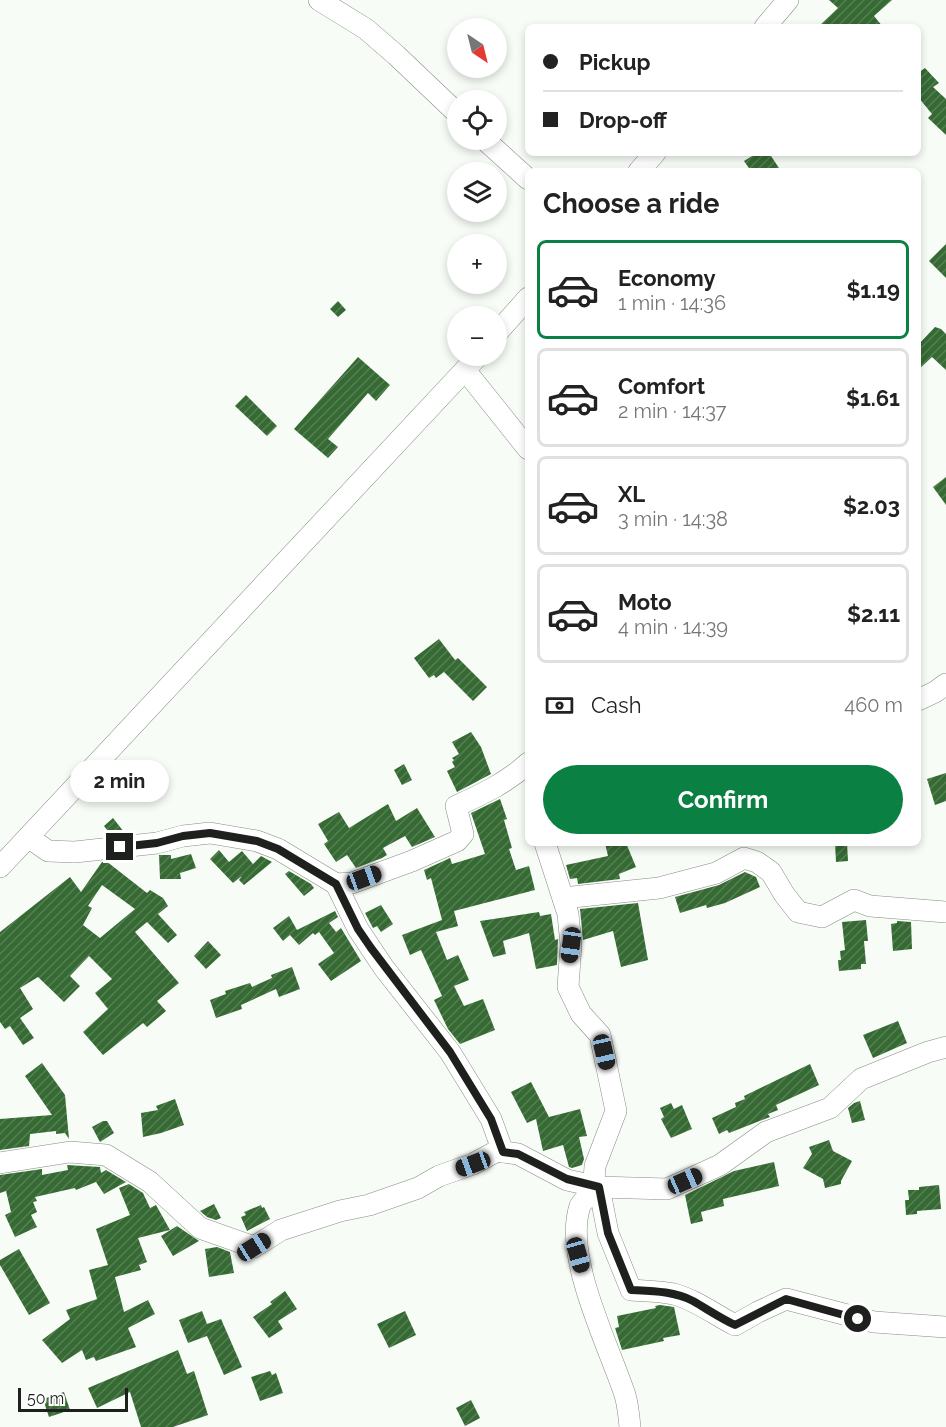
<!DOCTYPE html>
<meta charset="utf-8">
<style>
:root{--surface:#fff;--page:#f2f2f2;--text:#222;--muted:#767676;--line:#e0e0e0;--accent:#0b8043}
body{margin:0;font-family:Raleway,sans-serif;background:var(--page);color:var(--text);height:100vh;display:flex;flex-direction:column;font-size:22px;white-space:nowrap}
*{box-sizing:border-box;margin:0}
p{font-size:20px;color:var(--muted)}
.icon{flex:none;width:33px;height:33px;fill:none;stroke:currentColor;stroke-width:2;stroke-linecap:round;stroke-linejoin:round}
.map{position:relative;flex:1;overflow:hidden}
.details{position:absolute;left:525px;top:168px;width:396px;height:678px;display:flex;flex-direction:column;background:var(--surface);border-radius:9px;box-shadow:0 3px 9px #0003}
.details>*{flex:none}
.banner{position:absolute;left:525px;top:24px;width:396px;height:132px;border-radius:9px;box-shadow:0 3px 9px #0003;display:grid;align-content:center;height:132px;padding:0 18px;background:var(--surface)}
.needle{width:39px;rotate:145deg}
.buttons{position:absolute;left:447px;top:18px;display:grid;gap:12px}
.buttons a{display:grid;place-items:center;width:60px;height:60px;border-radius:50%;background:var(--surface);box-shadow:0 3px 9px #0003;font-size:30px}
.scale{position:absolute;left:18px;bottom:15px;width:110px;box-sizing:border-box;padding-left:6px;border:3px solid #1e201e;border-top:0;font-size:16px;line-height:21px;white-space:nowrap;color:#1e201e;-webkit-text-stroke:4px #fff;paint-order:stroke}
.end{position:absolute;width:27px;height:27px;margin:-14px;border:8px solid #1e201e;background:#fff;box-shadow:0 0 0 3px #fff}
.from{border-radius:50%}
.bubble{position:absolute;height:42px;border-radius:21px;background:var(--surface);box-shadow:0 3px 9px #0003;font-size:20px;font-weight:700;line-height:42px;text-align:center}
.car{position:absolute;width:18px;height:36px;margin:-18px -9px;border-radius:8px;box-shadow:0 0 4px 2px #0007;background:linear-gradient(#222 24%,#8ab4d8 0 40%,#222 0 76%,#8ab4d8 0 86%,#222 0)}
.banner b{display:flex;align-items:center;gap:21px;height:57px;font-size:22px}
.banner b+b{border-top:2px solid var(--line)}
.banner i{width:15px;height:15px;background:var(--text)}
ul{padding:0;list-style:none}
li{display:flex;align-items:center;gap:18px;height:99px;margin:0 12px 9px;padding:0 6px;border:3px solid var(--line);border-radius:9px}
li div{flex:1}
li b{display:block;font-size:22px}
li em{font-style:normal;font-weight:700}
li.active{border-color:var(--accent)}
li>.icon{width:54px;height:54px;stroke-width:1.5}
h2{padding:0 18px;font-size:27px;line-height:72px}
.pay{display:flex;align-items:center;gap:15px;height:66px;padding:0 18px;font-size:22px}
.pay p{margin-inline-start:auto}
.primary-button{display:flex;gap:12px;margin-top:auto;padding:12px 18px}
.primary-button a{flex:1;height:69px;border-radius:36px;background:var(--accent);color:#fff;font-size:24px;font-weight:700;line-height:69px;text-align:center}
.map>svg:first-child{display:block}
.building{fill:url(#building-hatch);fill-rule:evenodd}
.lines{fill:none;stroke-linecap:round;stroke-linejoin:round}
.minor-casing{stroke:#878c86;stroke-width:22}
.minor{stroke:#fff;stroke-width:21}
.route{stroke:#1e201e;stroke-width:8}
</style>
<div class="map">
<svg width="946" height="1427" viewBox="0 0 946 1427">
<defs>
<pattern id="building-hatch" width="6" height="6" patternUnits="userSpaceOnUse" patternTransform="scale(1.5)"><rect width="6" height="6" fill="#356a33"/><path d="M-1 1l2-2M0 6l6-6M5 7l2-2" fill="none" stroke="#577e55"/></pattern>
</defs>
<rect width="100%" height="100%" fill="#f7fdf6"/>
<g class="building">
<path d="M829 0H892L874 16 883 27H818L838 8Z"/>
<path d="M925 68 939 83 933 87 946 99V135L928 118 932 114 918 97V73Z"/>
<path d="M757 153H769L781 171H751L744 161Z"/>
<path d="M946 244V278L929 261Z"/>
<path d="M338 301 346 310 338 317 330 309Z"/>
<path d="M935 327 941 329 946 334V370L932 357 918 370V345Z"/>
<path d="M358 357 390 385 376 401 368 393 328 439 338 447 328 458 294 429Z"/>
<path d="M246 395 277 426 267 436 235 406Z"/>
<path d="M946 477V505L933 487Z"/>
<path d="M439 639 455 660 458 658 487 687 473 701 444 672 436 678 434 675 429 678 414 658Z"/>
<path d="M471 732 481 747 491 774 457 792 447 771 455 767 452 762 454 760 452 758 459 754 452 742Z"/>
<path d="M404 764 412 780 402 785 394 770Z"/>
<path d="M946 773V801L935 805 927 779Z"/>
<path d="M500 799 507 819 504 820 512 848 509 849 516 870 529 866 535 890 454 911 458 926 436 932 447 960 458 955 469 980 454 986 464 1006 483 999 495 1030 460 1044 448 1029 434 1000 442 996 421 950 410 955 402 935 442 920 431 878 427 880 424 870 450 858 452 864 485 854 471 813Z"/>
<path d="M388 804 396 821 417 808 435 837 412 847 405 836 383 848 387 855 382 858 356 868 347 855 336 862 324 844 328 841 318 824 339 812 349 828Z"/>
<path d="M113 818 124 832 121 834 111 835 104 826Z"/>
<path d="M605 843H626L636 867 619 874 620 879 578 884 577 878 570 879 566 865 608 856Z"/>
<path d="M835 843H847L848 861 836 862Z"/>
<path d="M219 850 229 862 242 851 253 864 261 856 272 862 244 885 239 880 242 876 233 883 210 859Z"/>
<path d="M191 854 196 868 180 873 181 879H160L159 855H171V859Z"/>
<path d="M106 861 147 893 150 890 163 898 168 906 158 914 177 935 168 943 147 922 135 932 179 983 157 1001 166 1011 147 1027 143 1023 103 1055 83 1032 108 1009 95 993 112 979 89 956 70 976 80 986 64 1002 38 977 20 988 33 1009 20 1018 34 1038 23 1045 10 1026 5 1029 0 1022V932L70 877 81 892 102 862ZM102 885 135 909 100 938 83 925 92 908 88 906Z"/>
<path d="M289 871 311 884 314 888 304 896 285 874Z"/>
<path d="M745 872 756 877 760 887 725 903 707 908 706 905 680 913 675 897 719 885Z"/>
<path d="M638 903 648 960 621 967 613 931 583 940 580 909Z"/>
<path d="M381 905 393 924 381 932 377 926 373 928 365 913Z"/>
<path d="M335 911 338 917 329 923 336 932 341 928 361 961 331 981 318 964 334 953 319 932 315 935 313 933 299 945 290 935 283 941 273 928 289 916 297 930Z"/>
<path d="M539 912 540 916 551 914 555 940 558 939 557 965 536 969 529 933 503 941 506 954 493 957 480 921Z"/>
<path d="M866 920 868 941H864L866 964H861V969L839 971 838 960H841L840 951 845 950 842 922Z"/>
<path d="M897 921 911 922 912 949 893 951 891 924 897 923Z"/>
<path d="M208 941 221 955 206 969 194 956Z"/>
<path d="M292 967 300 989 279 997 276 989 241 1005 242 1009 216 1018 210 1000 226 994 225 991 250 983 252 987 272 978 271 975Z"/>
<path d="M898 1021 907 1043 873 1058 863 1035Z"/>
<path d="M42 1063 65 1095 69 1139 65 1133 56 1134V1131L30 1134 29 1146 0 1150V1119L52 1115 25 1076Z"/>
<path d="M810 1064 819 1085 776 1105 778 1110 768 1114 770 1117 729 1133 727 1130 719 1134 712 1118 736 1107 735 1103 745 1099 744 1096Z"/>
<path d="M531 1082 549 1117 580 1109 587 1136 579 1137 584 1159 582 1165 572 1168 569 1167 563 1145 543 1151 536 1119 527 1123 511 1092Z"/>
<path d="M175 1099 184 1125 161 1133 143 1137 141 1113 158 1110 156 1106Z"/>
<path d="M860 1101 865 1120 852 1123 848 1108 854 1103Z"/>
<path d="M671 1103 674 1109 682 1105 692 1129 671 1138 661 1119 664 1117 660 1108Z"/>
<path d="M103 1121H107L114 1133 100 1142 92 1127Z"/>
<path d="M829 1140 833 1151 852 1161 841 1181V1184L825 1188 823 1179 803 1168 812 1154 809 1147Z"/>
<path d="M774 1162 779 1186 723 1199 724 1206 701 1212 703 1221 691 1224 685 1195 734 1171Z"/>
<path d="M67 1165 100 1167 101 1173 106 1170 126 1182 104 1194 96 1182 76 1190 75 1188 35 1197 37 1201 33 1202 37 1212 31 1215 37 1227 15 1237 5 1215 11 1212 6 1191 0 1193V1175L42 1169V1175L68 1170Z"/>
<path d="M129 1184 143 1193 150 1208 156 1205 170 1230 138 1238 147 1262 139 1265 141 1270 115 1277 124 1312 148 1300 155 1314 128 1328 136 1347 96 1361 94 1357 86 1360 82 1350 62 1363 42 1340 70 1319 66 1310 97 1299 89 1270 108 1265 96 1229 130 1215 119 1188Z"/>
<path d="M939 1185 941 1209 917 1211V1214L906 1215 905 1200H909L908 1190H919V1187Z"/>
<path d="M214 1204 221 1218 216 1220 207 1217 200 1211Z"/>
<path d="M261 1205 262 1208 264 1207 270 1219 247 1231 241 1217 246 1215 244 1212Z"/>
<path d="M177 1226 199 1241 173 1256 161 1236Z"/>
<path d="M217 1247 230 1252 234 1273 209 1277 205 1249Z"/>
<path d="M19 1249 50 1303 29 1315 0 1265V1260Z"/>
<path d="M285 1291 297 1309 278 1321 283 1329 269 1338 253 1317 272 1304 270 1302Z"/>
<path d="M660 1305 674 1307 680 1335 663 1338 664 1341 622 1350 615 1328 619 1327 617 1316 656 1308 655 1306Z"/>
<path d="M202 1311 207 1324 221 1319 242 1367 224 1375 207 1336 188 1343 179 1320Z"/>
<path d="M405 1311 416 1335 389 1348 377 1324Z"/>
<path d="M178 1350 187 1374 194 1371 208 1415 173 1427H141L130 1392 97 1408 88 1388Z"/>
<path d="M270 1371 272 1375 276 1373 283 1393 260 1401 251 1377Z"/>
<path d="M64 1392 70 1410 49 1417 43 1399Z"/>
<path d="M471 1400 480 1418 465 1426 456 1408Z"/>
</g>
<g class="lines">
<g class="minor-casing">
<g id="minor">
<path d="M319 0 366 29 396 55 458 114"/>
<path d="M765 27 788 0"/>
<path d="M485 140 528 179"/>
<path d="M639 171 655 153"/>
<path d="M496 334 528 298"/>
<path d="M465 370 528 449"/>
<path d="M918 700 935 692 946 684"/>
<path d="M28 837 48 851 75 852 157 843 183 836 210 833 257 841 278 849 336 884 352 883 412 861 457 841 463 834 456 806C481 795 508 782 528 763"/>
<path d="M545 843 568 914 571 945 568 987 581 1014 600 1035 616 1111 595 1166 594 1181 599 1187 608 1233 631 1290C645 1291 661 1291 674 1294 696 1300 715 1315 735 1325L758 1312 786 1299 874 1322 946 1327"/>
<path d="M0 867 478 356"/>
<path d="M336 884 358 929 384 968 450 1052 491 1119 503 1152"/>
<path d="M563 898 659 888 716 873 744 858 757 862 771 872 784 894 798 912 822 917 854 900 870 906 946 912"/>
<path d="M0 1163 70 1152 106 1155 150 1182 200 1228 254 1247 281 1230 340 1211 369 1205 418 1188 439 1176 473 1164 497 1151 518 1154 567 1180 599 1187"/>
<path d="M630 1427C629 1417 628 1405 625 1395 609 1346 563 1257 580 1206 583 1199 594 1192 599 1187L667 1189 720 1165 766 1132 830 1108 861 1079 928 1052 946 1047"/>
</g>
</g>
<use href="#minor" class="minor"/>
</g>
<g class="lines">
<path class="route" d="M120 847 157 843 183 836 210 833 257 841 278 849 336 884 358 929 371 948 450 1052 491 1119 503 1152 518 1154 567 1179 599 1187 608 1233 631 1290C651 1291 674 1291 693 1301 707 1309 720 1318 735 1325L786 1299 858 1319"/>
</g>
</svg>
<div class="buttons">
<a><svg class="needle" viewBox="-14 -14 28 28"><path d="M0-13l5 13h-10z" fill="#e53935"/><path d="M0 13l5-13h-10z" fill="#767676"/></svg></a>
<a><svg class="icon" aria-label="locate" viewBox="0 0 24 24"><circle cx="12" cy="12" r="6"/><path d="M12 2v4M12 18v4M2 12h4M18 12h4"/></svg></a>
<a><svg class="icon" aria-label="layers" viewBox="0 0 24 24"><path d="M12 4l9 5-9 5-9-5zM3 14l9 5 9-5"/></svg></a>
<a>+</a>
<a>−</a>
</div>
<div class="scale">50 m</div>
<i class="end from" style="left:858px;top:1319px"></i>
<i class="end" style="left:120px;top:847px"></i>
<div class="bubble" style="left:70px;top:760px;width:99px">2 min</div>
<i class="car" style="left:364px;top:878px;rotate:70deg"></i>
<i class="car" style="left:571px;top:945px;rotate:188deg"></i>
<i class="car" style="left:604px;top:1052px;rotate:167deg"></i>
<i class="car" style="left:473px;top:1164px;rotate:250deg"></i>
<i class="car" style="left:685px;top:1181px;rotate:66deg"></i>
<i class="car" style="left:254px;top:1247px;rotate:58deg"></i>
<i class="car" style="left:578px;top:1255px;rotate:164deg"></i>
<div class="banner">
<b><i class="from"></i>Pickup</b>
<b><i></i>Drop-off</b>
</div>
<section class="details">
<h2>Choose a ride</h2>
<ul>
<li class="active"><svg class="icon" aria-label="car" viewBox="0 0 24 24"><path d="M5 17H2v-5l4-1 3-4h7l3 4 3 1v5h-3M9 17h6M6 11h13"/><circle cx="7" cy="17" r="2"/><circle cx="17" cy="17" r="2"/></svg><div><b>Economy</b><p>1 min · 14:36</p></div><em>$1.19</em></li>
<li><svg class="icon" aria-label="car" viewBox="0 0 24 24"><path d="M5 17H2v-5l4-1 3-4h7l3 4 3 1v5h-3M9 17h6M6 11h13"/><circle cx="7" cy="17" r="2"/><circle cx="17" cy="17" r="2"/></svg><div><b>Comfort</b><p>2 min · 14:37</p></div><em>$1.61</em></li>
<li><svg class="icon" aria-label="car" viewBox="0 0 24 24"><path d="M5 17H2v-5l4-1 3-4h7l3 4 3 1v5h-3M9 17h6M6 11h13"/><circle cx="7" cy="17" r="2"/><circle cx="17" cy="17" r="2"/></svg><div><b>XL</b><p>3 min · 14:38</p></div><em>$2.03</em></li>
<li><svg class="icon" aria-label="car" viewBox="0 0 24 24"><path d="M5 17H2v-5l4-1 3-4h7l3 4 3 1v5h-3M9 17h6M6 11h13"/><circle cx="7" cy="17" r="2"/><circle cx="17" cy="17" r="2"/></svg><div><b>Moto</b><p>4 min · 14:39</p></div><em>$2.11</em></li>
</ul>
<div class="pay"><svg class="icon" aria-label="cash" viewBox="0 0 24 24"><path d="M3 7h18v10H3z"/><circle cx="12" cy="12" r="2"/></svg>Cash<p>460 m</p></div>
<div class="primary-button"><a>Confirm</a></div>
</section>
</div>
